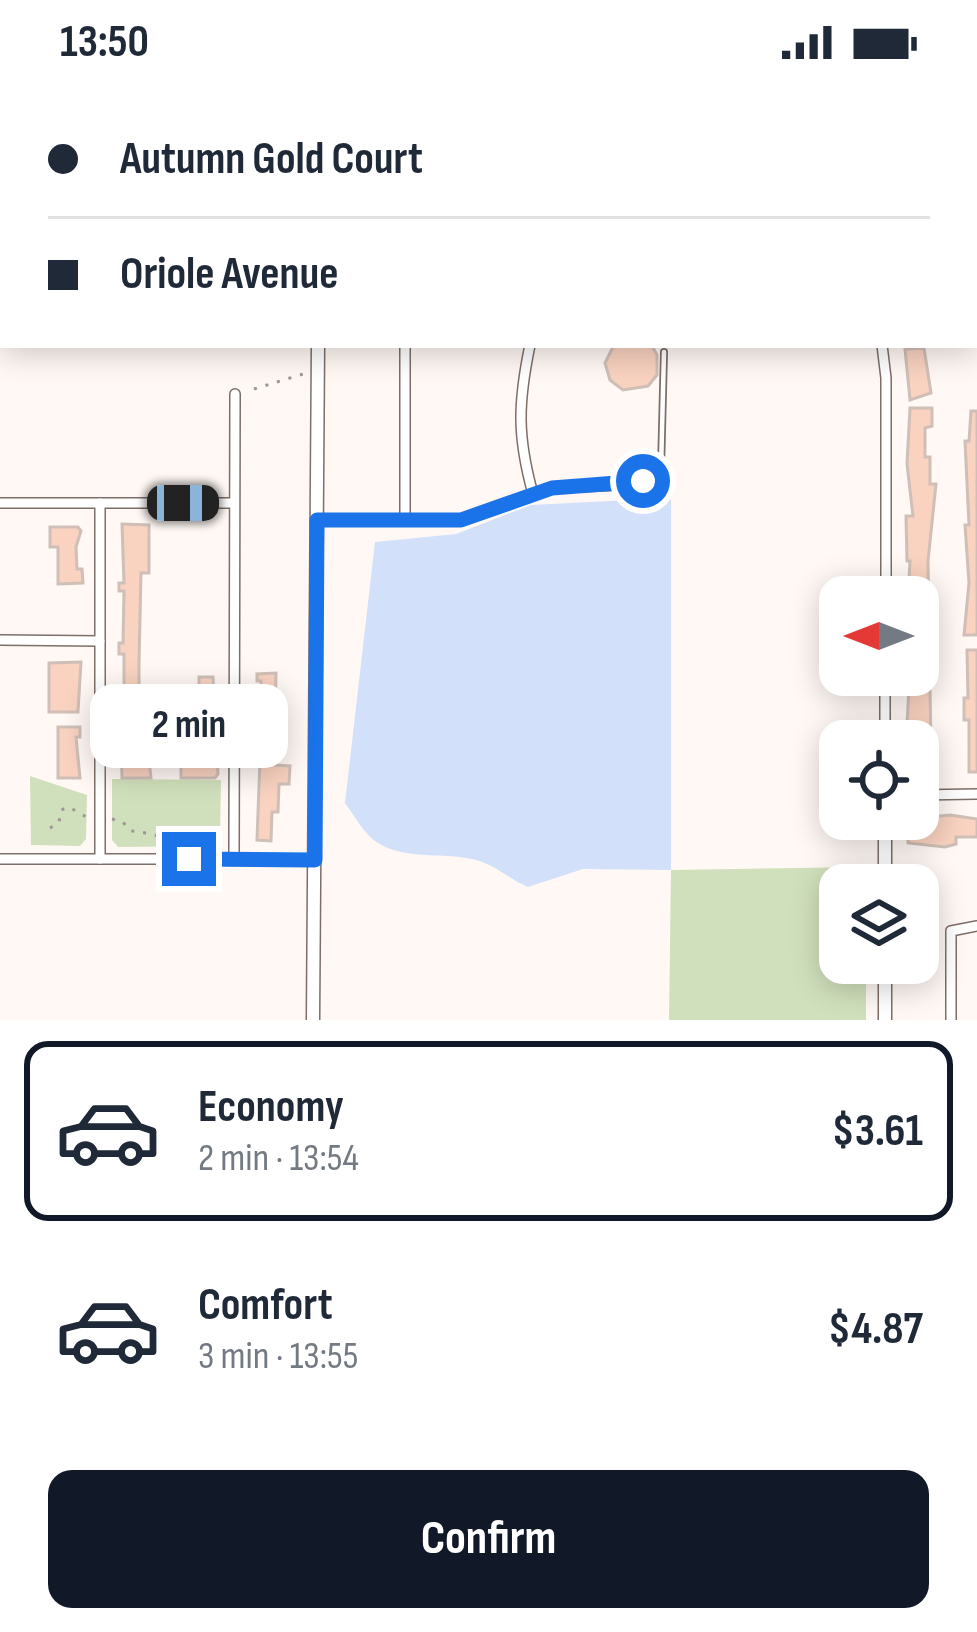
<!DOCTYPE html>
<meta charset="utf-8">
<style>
:root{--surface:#fff;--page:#f2f2f3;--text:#1f2937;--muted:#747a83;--line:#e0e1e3;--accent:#111827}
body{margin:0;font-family:"Sofia Sans Condensed",sans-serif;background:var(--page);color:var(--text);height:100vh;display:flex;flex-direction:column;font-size:45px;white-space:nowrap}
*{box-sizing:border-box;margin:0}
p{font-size:39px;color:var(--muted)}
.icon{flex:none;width:66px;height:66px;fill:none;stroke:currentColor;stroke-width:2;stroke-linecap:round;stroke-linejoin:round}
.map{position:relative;height:936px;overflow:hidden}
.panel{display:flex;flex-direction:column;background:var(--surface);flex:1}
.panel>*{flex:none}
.top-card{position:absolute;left:0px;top:0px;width:978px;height:264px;box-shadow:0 6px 30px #0003;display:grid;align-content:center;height:264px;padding:0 48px;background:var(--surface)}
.needle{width:78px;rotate:270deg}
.fabs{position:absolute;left:819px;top:492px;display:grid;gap:24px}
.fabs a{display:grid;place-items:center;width:120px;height:120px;border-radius:24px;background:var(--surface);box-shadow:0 6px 30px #0003;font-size:60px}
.end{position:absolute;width:54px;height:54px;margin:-27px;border:15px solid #1a73e8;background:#fff;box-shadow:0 0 0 6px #fff}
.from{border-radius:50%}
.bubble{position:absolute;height:84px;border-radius:24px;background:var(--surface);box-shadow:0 6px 30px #0003;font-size:39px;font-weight:700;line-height:84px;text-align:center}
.car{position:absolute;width:36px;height:72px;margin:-36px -18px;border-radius:15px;box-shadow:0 0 9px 3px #0007;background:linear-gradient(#222 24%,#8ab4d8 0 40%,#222 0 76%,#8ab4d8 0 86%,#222 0)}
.top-card b{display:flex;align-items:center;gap:42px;height:114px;font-size:45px}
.top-card b+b{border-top:3px solid var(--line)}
.top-card i{width:30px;height:30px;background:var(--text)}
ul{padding:21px 0 0;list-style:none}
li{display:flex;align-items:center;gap:36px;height:180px;margin:0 24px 18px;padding:0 24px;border:6px solid transparent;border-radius:24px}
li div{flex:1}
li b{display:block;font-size:45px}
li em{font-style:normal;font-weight:700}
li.on{border-color:var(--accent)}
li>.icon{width:108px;height:108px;stroke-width:1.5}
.button{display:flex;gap:24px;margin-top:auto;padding:24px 48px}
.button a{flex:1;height:138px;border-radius:24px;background:var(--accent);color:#fff;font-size:48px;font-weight:700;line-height:138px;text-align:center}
.status{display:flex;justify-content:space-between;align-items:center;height:84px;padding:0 60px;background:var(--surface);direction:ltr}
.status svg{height:33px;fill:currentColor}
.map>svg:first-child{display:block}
.green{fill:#d1e0bc}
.water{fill:#d3e0f9}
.building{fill:#f9d2c0;stroke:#cfbfb7;stroke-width:3}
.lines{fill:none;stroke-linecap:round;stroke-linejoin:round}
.lane-casing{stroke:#7d6e67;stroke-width:8}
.street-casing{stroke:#7d6e67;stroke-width:12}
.secondary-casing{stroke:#7d6e67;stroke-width:15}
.path{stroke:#9e9794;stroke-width:3;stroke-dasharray:3 9;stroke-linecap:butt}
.lane{stroke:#fff;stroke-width:4.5}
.street{stroke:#fff;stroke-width:9}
.secondary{stroke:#fff;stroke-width:12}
.route{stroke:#1a73e8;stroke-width:15}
</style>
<div class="status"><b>13:50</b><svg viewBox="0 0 49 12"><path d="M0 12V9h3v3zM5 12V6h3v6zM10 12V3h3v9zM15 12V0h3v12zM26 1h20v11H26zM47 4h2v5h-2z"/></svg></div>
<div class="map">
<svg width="977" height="936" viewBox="0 0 977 936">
<rect width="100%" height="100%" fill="#fff8f4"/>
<g class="green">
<path d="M0 0H300L3 3 0 253Z"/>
<path d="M30 692 87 711 86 755 80 762 31 761Z"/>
<path d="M112 695 221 696 220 755 211 762 118 763 112 756Z"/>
<path d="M865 783V801H840V879H866V936H669L671 786Z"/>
</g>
<path class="water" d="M671 414V786L583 785 528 803C513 797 501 786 487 780 452 764 407 780 375 757 363 748 354 731 345 719L375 458 456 450 531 421Z"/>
<g class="building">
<path d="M614 261 652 262 657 271V291L648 302 623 306 610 296 605 279Z"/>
<path d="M924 264 931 309 910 316 905 265Z"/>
<path d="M910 324H932V342L925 344V373H930V400H936L928 477 931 666H927V693H918V657L908 653 907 640 909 603 912 596H918V513H908L910 477H907L906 432H913L907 380Z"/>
<path d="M971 327H977V551H964L969 499 965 441H969L965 357H969Z"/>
<path d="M122 440 149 441V489H141L139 580V648H146L151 694H122L121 658H127V636H124V625H119V616H124V570H119V559H123L124 507H119V499H124Z"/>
<path d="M50 443H78L81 447 76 463 77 485H82L83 499 58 500V463H50Z"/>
<path d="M967 566H977V688H969V636H964V614H968Z"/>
<path d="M81 578 78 628H49V579Z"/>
<path d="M276 589 274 681 290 682 289 700H279L278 728H272L271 757 257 756 262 621 261 597H257V590Z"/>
<path d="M199 593H213L218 690 215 694H181V675L198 674V639L182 640V622L199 621Z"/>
<path d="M58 643H80V653H76L80 694H58Z"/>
<path d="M950 731 977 735V753H956V760L945 763 908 759V735Z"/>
</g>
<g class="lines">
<g class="lane-casing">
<path id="lane" d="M622 401 643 397 661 385 664 268"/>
</g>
<g class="street-casing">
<g id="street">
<path d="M661 0V3"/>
<path d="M790 0V3"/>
<path d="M915 0V3"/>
<path d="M476 3 477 0"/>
<path d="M975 137 977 140"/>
<path d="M405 261V437"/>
<path d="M530 261C518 319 517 352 533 410"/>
<path d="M882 261 886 294V513"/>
<path d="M0 419H234"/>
<path d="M317 436H461L552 404 622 401"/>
<path d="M0 556 100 557"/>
<path d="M885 657V591"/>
<path d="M918 711 977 710"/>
<path d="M0 775H315"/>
<path d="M100 775V419"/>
<path d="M234 775 235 310"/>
<path d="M951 936V847L977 842"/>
</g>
</g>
<g class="secondary-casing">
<g id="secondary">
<path d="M336 3V0"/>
<path d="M885 801V735"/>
<path d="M313 936 318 261"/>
<path d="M885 936V879"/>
</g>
</g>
<g class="path">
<path d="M254 305 303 290"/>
<path d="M112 735 123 738 130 747C143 747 152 752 166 753L170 764"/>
<path d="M50 744 59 739 61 726 69 723 88 734"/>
</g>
<use href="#lane" class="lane"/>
<use href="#street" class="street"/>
<use href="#secondary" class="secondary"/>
</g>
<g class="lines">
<path class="route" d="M189 775 315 776 317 436H461L552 404 643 397"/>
</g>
</svg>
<div class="fabs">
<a><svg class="needle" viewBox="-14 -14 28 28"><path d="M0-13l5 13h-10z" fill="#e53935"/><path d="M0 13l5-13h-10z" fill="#747a83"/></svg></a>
<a><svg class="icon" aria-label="locate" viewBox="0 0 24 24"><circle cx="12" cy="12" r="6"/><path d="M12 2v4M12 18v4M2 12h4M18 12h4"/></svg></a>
<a><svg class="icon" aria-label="layers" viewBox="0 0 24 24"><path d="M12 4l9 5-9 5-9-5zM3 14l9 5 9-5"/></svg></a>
</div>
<i class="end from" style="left:643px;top:397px"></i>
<i class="end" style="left:189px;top:775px"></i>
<div class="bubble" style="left:90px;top:600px;width:198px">2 min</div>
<i class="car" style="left:183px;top:419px;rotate:90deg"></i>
<div class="top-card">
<b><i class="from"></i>Autumn Gold Court</b>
<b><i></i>Oriole Avenue</b>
</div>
</div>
<section class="panel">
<ul>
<li class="on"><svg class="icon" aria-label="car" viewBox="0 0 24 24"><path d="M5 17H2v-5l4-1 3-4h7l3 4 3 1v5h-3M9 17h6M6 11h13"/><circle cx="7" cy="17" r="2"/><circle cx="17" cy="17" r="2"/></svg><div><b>Economy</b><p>2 min · 13:54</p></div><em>$3.61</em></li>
<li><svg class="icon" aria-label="car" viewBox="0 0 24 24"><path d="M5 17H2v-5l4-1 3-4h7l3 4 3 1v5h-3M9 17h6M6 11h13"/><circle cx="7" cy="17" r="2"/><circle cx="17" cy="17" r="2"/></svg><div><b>Comfort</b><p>3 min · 13:55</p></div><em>$4.87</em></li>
</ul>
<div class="button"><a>Confirm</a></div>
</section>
